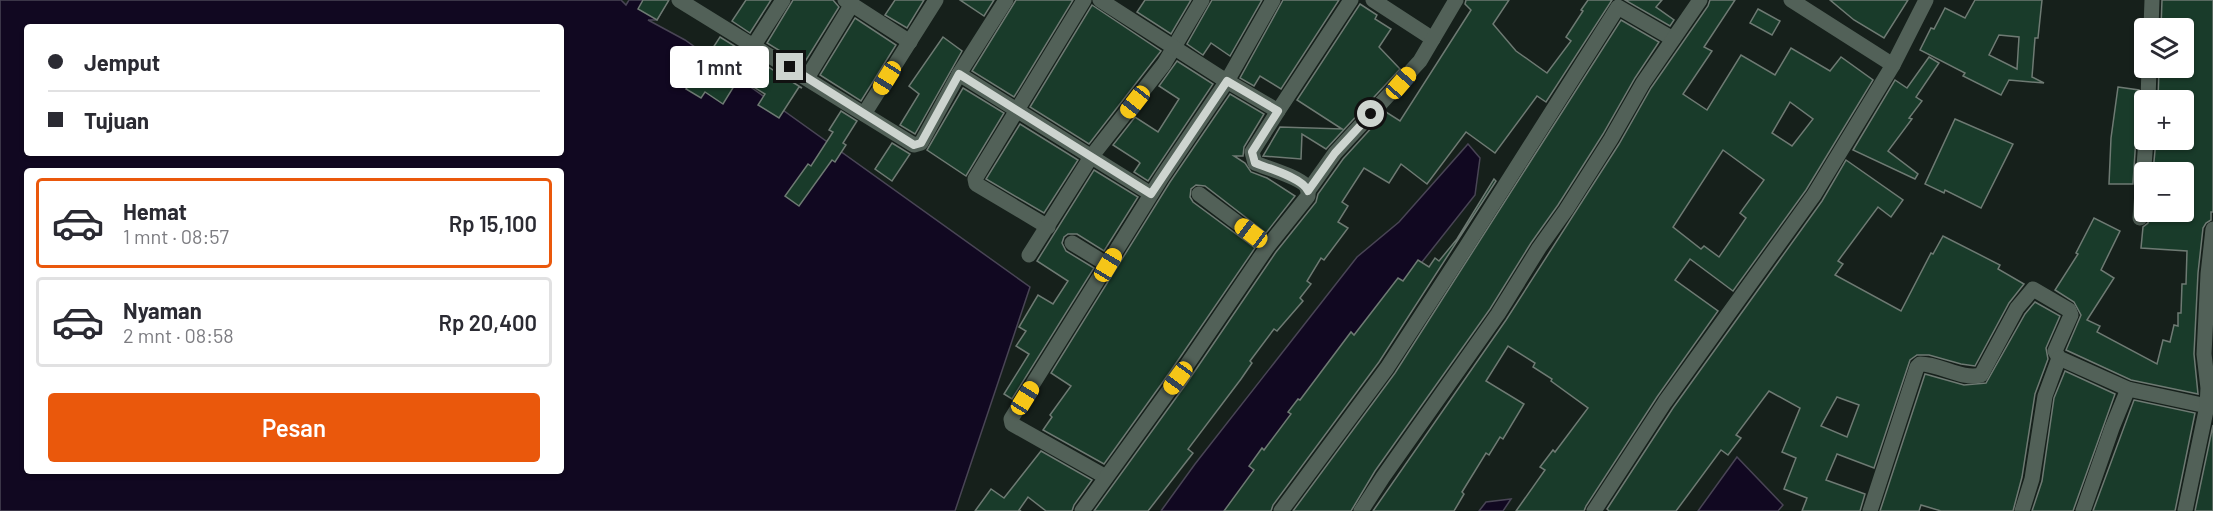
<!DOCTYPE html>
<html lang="id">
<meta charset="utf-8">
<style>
:root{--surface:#fff;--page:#f2f2f3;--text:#2b2b33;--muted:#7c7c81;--line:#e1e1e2;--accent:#ea580c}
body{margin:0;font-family:Barlow,sans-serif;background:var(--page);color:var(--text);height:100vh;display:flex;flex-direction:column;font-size:22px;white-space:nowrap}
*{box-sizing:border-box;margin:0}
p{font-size:20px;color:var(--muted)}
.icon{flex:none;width:33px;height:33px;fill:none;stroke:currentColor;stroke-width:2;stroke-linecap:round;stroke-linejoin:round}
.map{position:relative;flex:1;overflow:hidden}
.side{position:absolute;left:24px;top:168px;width:540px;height:306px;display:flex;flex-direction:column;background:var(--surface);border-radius:6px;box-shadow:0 2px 4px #0004}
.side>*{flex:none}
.banner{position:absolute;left:24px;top:24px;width:540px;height:132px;border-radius:6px;box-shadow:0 2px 4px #0004;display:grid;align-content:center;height:132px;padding:0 24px;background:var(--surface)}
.fabs{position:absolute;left:2134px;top:18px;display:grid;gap:12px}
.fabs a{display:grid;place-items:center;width:60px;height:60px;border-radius:6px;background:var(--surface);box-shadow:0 2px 4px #0004;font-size:30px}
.end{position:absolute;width:27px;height:27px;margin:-14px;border:8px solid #cdd4cf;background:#111;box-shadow:0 0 0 3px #111}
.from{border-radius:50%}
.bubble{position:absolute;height:42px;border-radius:6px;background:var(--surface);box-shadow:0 2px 4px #0004;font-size:20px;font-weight:600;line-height:42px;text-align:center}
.car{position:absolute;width:18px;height:36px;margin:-18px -9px;border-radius:8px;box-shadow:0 0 4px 2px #0007;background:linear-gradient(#f5c518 24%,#345 0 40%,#f5c518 0 76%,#345 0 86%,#f5c518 0)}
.banner b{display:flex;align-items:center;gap:21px;height:57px;font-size:22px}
.banner b+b{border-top:2px solid var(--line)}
.banner i{width:15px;height:15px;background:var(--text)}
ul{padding:10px 0 0;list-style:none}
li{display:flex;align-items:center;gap:18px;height:90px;margin:0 12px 9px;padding:0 12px;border:3px solid var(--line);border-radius:6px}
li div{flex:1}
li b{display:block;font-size:22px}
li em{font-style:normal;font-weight:600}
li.current{border-color:var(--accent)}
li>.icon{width:54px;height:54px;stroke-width:1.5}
.action{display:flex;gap:12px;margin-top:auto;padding:12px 24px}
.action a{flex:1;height:69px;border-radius:6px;background:var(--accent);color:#fff;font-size:24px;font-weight:600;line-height:69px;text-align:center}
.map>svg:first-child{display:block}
.water{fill:#110821;stroke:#494555;stroke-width:1.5;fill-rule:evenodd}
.building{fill:#193b2a;stroke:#6e7a73;stroke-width:1.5;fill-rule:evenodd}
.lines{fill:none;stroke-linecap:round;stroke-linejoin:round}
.minor{stroke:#526158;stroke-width:15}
.route{stroke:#cdd4cf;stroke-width:8}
</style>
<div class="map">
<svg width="2213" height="511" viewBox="0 0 2213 511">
<rect width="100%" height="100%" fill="#16201b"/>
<g class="water">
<path d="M0 0H621L626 5 629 0H665L666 4 657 20H648L685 40 1030 287 955 511H0ZM27 27H561V153H27ZM27 171H561V471H27Z"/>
<path d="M1468 144 1480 158 1475 195 1225 511H1161L1195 464 1357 257 1399 222Z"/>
<path d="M1737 457 1783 505 1778 511H1698Z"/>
<path d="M1511 499 1503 511H1479L1486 502Z"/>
</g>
<g class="building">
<path d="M643 0H669L657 20 638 9Z"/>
<path d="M746 0H771L750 33 732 21Z"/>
<path d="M793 0H833L839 7 803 65 767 43Z"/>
<path d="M895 0H924L907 28 885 15Z"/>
<path d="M960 0H994L984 16Z"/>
<path d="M1016 0H1073L1014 97 972 71Z"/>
<path d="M1145 0H1191L1171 34 1137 12Z"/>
<path d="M1212 0H1262L1230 56 1211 43 1203 55 1187 44Z"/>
<path d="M1283 0H1339L1281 89 1260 76 1254 86 1240 78Z"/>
<path d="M1466 0H1509L1493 24 1516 51 1547 73 1571 41 1566 37 1583 11 1581 10 1588 0H1612L1546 102 1537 96 1495 153 1466 132 1427 184 1401 164 1389 183 1364 168 1342 202 1348 206 1338 222 1348 228 1324 260 1321 258 1307 281 1311 284 1300 298 1303 301 1277 331 1274 329 1250 361 1252 363 1241 379 1188 449 1193 453 1148 511H1094L1186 384 1276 252 1316 202 1318 194 1343 159 1386 112 1400 121 1471 10 1465 4Z"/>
<path d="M1625 0H1662L1656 7 1674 20 1670 26Z"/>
<path d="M1710 0H1735L1704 47 1712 51 1683 94 1707 110 1741 55 1775 75 1791 48 1830 71 1841 57 1873 80 1806 190 1733 291 1690 259 1675 280 1718 311 1657 397 1586 506 1584 511H1516L1545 470 1540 467 1553 450 1555 452 1588 408 1551 381 1552 379 1533 367 1535 363 1508 346 1486 381 1524 404 1503 439 1500 437 1489 455 1486 453 1462 492 1464 494 1454 511H1373L1506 320 1619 144 1651 88 1708 6ZM1790 102 1813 119 1792 146 1772 133ZM1723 150 1764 180 1740 213 1746 218 1719 257 1704 246 1701 249 1673 227Z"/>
<path d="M1830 0H1908L1884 38 1854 20Z"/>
<path d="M1975 0H2042L2038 38H2035L2032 77 2044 83 2009 80 2001 95 1963 76 1965 73 1920 50 1931 28 1934 29 1945 8 1965 18ZM1999 35 2019 37 2017 69 1989 55Z"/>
<path d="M2162 0H2213V212H2211V220L2206 223 2203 228 2198 273 2194 354 2198 394 2131 380 2066 350 2081 315 2074 302 2055 290 2078 254 2076 253 2094 218 2120 231 2101 270 2114 278 2087 320 2100 326 2097 332 2157 364 2163 340 2170 342 2174 325 2178 326V313H2181L2182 284H2186L2187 251 2141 248 2143 227 2148 223 2150 212H2190L2191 176H2184L2185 172H2153L2156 140H2184V100H2158L2159 68H2184V28H2161Z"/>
<path d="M1360 4 1377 15 1375 19 1391 29 1379 47 1400 69 1326 149 1302 134 1301 159 1263 156 1280 127 1342 129 1297 100Z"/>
<path d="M1092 5 1161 51 1089 144 1030 107Z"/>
<path d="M1758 9 1780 21 1772 35 1750 23Z"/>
<path d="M855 18 896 45 861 101 820 75Z"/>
<path d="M1621 20 1659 42 1635 78 1603 134 1558 205 1531 243 1490 309 1375 471 1351 511H1293L1395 373Z"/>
<path d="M720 37 802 88 799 87 779 118 758 105 765 94 739 78 723 104 705 92 701 98 686 89Z"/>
<path d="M943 37 962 51 915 134 900 125 919 94 909 86Z"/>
<path d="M1929 57 1939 63 1916 97 1922 101 1909 118 1912 119 1888 151 1918 174 1915 179 1853 150 1895 80 1907 88Z"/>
<path d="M1177 61 1213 84 1148 181 1134 172 1140 163 1138 161 1113 145 1135 117 1158 132 1179 99 1159 86Z"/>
<path d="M2118 87 2139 90 2133 184H2109L2111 138Z"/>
<path d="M963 88 1004 113 966 176 927 150Z"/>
<path d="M1230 94 1264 114 1244 147 1243 156H1234L1245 163 1251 172 1267 178 1295 196 1266 233 1205 186 1196 185 1191 189 1190 197 1193 202 1255 248 1170 372 1104 464 1043 430 1052 417 1050 415 1071 386 1051 373 1170 182Z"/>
<path d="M841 111 857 121 843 143 846 145 835 162 832 160 799 206 785 196 808 164 811 166 833 132 829 130Z"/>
<path d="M1955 119 2013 144 1981 208 1945 190 1944 193 1925 184Z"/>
<path d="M1020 124 1078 160 1044 213 986 179Z"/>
<path d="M892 143 910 154 892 181 875 169Z"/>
<path d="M1846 160 1903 200 1891 217 1878 207 1838 261 1843 264 1835 275 1901 311 1931 253 1933 254 1943 236 2000 265 1998 269 2024 284 2009 303 1975 366 1961 364 1929 355H1917L1910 360 1874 468 1837 454 1826 480 1865 494 1860 511H1802L1807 498 1784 489 1796 458 1782 452 1800 408 1769 391 1736 435 1741 438 1728 455 1721 450 1676 511H1609L1607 509 1673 408 1822 201ZM1837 397 1859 405 1847 437 1821 426Z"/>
<path d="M1094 170 1138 197 1104 251 1077 234H1068L1064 237 1062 243 1066 251 1094 268 1012 399 1004 394 1029 354 1016 346 1026 331 1019 327 1038 295 1053 304 1068 281 1037 261Z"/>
<path d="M1494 179 1496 181 1379 362 1273 505 1271 511H1224L1254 470 1249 466 1262 448 1264 450 1291 414 1288 412 1298 399 1300 400 1351 332 1354 335 1398 278 1403 281 1418 260 1429 267 1435 258 1439 261 1457 239Z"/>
<path d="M2035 302 2060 316 2046 348 2048 359 2035 394 2022 477 2013 511H1941L1921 505 1919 511H1880L1925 374 1964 385 1986 383 2025 314Z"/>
<path d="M2065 371 2115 394 2073 511H2032L2042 481 2054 398Z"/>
<path d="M2134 400 2195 413 2175 511H2093Z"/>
<path d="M2213 425V511H2195Z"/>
<path d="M1041 451 1092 480 1074 505 1072 511H1046L1028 497 1019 510 1021 511H975L991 489 1004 498Z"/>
</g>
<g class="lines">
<g class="minor">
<path d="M679 0 914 145 921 143 959 74"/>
<path d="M845 0 910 42"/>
<path d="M1006 0 959 74 1151 194"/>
<path d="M1373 0 1433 39"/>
<path d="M1791 0 1893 65"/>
<path d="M2151 28 2152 0"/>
<path d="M754 45 783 0"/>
<path d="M807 78 852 4"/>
<path d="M2148 100 2149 68"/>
<path d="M1278 111 1351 0"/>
<path d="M864 114 936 0"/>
<path d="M1308 191 1335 153 1420 61 1456 0"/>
<path d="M1199 194 1268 246"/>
<path d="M2140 218 2146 140"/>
<path d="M1048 227 976 184 975 179 1084 0"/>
<path d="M1072 243 1108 265"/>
<path d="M1029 255 1091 157 1164 64 1202 0"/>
<path d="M1106 477 1012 424 1011 419 1162 177 1227 81 1273 0"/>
<path d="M1082 511 1178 378 1268 246 1308 196C1308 191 1309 190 1306 186 1299 177 1267 168 1255 163L1252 152 1278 111 1220 77 1100 0"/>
<path d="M1281 511 1387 368 1466 247 1618 7 1673 39"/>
<path d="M1361 511 1383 477 1498 314 1539 248 1566 210 1611 139 1643 83 1700 0"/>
<path d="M1594 511 1665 402 1814 195 1893 65 1926 0"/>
<path d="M1870 511 1917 367 1920 364C1941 364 1961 380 1981 375L2017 308 2033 289 2069 310 2071 315 2055 351 2059 358 2128 389 2207 406"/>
<path d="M2022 511 2032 479 2045 396 2059 358"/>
<path d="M2083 511 2112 428 2128 389"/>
<path d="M2185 511 2207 406 2208 388 2204 354 2208 274 2213 229"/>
</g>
</g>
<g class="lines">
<path class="route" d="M790 67 914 145 921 143 959 74 1151 194 1227 81 1278 111 1252 152 1255 163C1268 168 1303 178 1308 191L1335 153 1371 114"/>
</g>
</svg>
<div class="fabs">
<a><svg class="icon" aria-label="layers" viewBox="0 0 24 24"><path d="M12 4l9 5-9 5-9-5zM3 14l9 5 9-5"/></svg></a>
<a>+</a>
<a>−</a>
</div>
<i class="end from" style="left:1371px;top:114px"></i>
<i class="end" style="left:790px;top:67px"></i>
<div class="bubble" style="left:670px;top:46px;width:99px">1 mnt</div>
<i class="car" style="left:887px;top:78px;rotate:212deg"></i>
<i class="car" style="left:1401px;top:83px;rotate:41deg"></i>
<i class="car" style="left:1135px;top:102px;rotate:218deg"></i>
<i class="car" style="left:1251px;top:233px;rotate:307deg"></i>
<i class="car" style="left:1108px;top:265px;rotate:31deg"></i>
<i class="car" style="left:1178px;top:378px;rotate:216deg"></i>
<i class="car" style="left:1025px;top:398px;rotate:32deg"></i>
<div class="banner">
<b><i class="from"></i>Jemput</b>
<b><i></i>Tujuan</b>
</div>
<section class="side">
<ul>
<li class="current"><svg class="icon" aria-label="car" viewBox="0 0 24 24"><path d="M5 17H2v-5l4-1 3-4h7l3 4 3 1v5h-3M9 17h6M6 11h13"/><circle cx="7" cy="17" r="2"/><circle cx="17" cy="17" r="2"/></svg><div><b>Hemat</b><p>1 mnt · 08:57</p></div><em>Rp 15,100</em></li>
<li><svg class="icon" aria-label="car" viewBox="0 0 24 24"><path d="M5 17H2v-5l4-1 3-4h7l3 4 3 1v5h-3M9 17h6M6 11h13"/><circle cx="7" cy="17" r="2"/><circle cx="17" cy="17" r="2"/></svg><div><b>Nyaman</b><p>2 mnt · 08:58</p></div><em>Rp 20,400</em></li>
</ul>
<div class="action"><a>Pesan</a></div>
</section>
</div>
